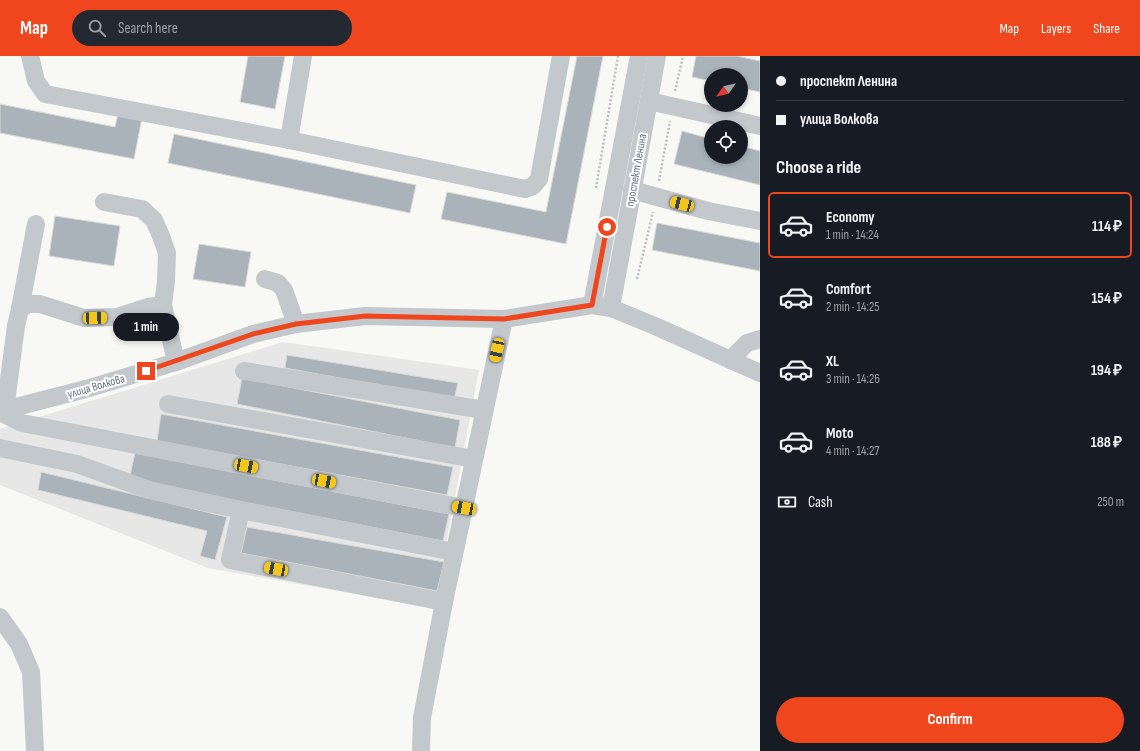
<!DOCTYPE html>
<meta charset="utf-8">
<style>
:root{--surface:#171b24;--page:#242831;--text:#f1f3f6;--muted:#9ea1a6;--line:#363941;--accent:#f0461d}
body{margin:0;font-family:"Sofia Sans Condensed",sans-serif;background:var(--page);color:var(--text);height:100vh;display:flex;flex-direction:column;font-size:15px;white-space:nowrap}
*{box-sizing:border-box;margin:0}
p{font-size:13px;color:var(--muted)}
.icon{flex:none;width:22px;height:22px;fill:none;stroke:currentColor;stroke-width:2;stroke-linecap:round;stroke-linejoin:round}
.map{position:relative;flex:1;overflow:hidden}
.panel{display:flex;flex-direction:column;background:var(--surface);width:380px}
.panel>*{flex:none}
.banner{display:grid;align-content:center;height:88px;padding:0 16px;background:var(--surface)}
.needle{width:26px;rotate:236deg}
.controls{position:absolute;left:704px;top:12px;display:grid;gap:8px}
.controls a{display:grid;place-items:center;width:44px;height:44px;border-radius:50%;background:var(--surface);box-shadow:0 2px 6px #0003;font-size:20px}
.end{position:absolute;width:18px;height:18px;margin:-9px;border:5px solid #f0461d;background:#fff;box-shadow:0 0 0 2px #fff}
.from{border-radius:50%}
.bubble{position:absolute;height:28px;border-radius:14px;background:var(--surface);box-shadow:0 2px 6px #0003;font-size:13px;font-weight:700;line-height:28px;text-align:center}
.car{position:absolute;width:12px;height:24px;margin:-12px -6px;border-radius:5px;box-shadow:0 0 3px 1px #0007;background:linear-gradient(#f5c518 24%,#345 0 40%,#f5c518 0 76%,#345 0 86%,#f5c518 0)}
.banner b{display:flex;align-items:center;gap:14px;height:38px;font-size:15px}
.banner b+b{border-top:1px solid var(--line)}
.banner i{width:10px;height:10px;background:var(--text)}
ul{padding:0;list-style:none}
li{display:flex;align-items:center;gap:12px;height:66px;margin:0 8px 6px;padding:0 8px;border:2px solid transparent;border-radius:6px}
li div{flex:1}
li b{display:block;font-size:15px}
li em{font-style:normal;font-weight:700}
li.on{border-color:var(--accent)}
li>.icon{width:36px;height:36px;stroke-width:1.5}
h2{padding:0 16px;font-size:18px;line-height:48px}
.pay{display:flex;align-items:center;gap:10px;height:44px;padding:0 16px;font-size:15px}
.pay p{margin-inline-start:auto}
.cta{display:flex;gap:8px;margin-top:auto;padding:8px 16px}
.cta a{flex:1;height:46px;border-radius:24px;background:var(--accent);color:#fff;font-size:16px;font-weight:700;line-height:46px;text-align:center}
header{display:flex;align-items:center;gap:24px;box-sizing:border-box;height:56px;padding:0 20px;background:var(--accent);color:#fff}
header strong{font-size:19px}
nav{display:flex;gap:22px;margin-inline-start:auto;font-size:14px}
.search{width:280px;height:36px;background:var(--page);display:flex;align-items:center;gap:10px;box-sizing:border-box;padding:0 14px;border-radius:22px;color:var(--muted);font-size:15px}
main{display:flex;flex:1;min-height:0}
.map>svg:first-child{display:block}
.built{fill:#e6e7e6}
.building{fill:#a9b3b9;stroke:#dadad7}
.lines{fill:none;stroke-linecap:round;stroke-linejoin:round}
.path{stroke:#bbbfc1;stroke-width:2.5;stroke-dasharray:2 2;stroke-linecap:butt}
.minor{stroke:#c3c8cc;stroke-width:18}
.route{stroke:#f0461d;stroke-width:5}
.labels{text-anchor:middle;stroke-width:4;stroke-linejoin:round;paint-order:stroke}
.street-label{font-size:12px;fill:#617582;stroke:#fff}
</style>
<header>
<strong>Map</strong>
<div class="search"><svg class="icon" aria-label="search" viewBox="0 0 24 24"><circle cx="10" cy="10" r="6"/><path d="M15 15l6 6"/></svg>Search here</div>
<nav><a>Map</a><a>Layers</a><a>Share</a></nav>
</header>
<main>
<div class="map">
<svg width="760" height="695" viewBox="0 0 760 695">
<rect width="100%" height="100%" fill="#f8f8f5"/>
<path class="built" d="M283 286 479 314 434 552 208 512 0 429V373Z"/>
<g class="building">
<path d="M248 0H285L275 53 240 46Z"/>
<path d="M577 0H603L566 188 441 163 447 136 546 156Z"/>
<path d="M696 0H737L760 5V36L741 32V19H711V25L692 21Z"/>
<path d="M0 48 115 71 118 58 142 62 134 103 0 77Z"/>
<path d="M682 75 711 83V101H741V90L760 95V129L674 108Z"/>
<path d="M174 78 416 129 410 157 168 107Z"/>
<path d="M55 160 120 170 114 210 49 200Z"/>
<path d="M657 167 760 187V215L652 194Z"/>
<path d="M199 188 251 196 245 231 193 223Z"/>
<path d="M287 299 458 327 454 343 285 312Z"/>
<path d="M242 322 460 364 455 392 237 348Z"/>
<path d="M161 358 453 411 447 439 157 385Z"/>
<path d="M135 397 449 458 443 485 129 424Z"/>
<path d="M41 416 227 461 215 504 200 500 207 475 38 434Z"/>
<path d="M247 471 444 506 437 535 241 497Z"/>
</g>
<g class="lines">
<g class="path">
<path d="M675 35 683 0"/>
<path d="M659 125 670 65"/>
<path d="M596 132 618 0"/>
<path d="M637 223 653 156"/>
</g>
<g class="minor">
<path d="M30 0 36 25 45 38 289 84 525 133 533 130 539 123 561 0"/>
<path d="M649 45 760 70"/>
<path d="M289 84 303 0"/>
<path d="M632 134 708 155 760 165"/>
<path d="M104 146 142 153 154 164 161 180 167 197 166 225 163 249"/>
<path d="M265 223 278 227 284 234 296 268"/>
<path d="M592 249 639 0"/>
<path d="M611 252 657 0"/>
<path d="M20 253 36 168"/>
<path d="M730 304 747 287 760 283"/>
<path d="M244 315 484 354"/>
<path d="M168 348 474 403"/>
<path d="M5 354 16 270 20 253 28 248H40L84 262 117 261 148 251 163 249 176 306"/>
<path d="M0 355 86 333 176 306 253 278 296 268 365 260 504 263 592 249 611 252 655 270 760 317"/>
<path d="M0 356 22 367 464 452"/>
<path d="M0 392 77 408 149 434 241 454 454 496"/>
<path d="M241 454 230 504 444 546"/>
<path d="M0 561 19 588 31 616 35 695"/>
<path d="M421 695 422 662 444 546 504 263"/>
</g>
</g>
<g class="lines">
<path class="route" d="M146 315 253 278 296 268 365 260 504 263 592 249 607 171"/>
</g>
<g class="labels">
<g class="street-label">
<text transform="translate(636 114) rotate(-80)" y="4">проспект Ленина</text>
<text transform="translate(96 330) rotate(-16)" y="4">улица Волкова</text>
</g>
</g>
</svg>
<div class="controls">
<a><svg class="needle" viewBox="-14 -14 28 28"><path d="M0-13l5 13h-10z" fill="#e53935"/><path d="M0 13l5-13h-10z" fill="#9ea1a6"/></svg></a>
<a><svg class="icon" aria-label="locate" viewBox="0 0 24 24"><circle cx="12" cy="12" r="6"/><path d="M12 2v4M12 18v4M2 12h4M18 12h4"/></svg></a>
</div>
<i class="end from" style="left:607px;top:171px"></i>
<i class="end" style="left:146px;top:315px"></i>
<div class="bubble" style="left:113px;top:257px;width:66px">1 min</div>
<i class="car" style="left:682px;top:148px;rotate:285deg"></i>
<i class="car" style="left:95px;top:262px;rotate:88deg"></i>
<i class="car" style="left:497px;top:294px;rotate:192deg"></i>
<i class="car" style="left:246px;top:410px;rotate:101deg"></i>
<i class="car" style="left:324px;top:425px;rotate:101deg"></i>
<i class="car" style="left:464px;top:452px;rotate:281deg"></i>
<i class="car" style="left:276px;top:513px;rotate:281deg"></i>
</div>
<section class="panel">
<div class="banner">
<b><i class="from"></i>проспект Ленина</b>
<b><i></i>улица Волкова</b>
</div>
<h2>Choose a ride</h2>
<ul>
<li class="on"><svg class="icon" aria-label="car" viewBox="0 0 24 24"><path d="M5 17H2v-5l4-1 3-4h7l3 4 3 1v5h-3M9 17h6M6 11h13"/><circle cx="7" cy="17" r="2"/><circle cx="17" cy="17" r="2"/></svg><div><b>Economy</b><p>1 min · 14:24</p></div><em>114 ₽</em></li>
<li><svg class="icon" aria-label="car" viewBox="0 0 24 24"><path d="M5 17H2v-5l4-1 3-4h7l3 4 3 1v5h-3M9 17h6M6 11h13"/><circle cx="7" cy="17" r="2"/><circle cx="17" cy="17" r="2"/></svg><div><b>Comfort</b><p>2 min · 14:25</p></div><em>154 ₽</em></li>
<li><svg class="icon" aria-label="car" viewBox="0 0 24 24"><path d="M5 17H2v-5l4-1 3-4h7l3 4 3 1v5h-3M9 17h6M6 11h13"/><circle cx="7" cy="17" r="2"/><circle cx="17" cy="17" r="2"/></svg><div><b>XL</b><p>3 min · 14:26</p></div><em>194 ₽</em></li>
<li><svg class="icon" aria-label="car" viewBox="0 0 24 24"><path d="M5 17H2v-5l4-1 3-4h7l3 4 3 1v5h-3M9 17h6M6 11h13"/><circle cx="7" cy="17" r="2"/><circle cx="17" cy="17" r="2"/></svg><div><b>Moto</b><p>4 min · 14:27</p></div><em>188 ₽</em></li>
</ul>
<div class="pay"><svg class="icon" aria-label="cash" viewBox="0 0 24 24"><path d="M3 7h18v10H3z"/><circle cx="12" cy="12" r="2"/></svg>Cash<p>250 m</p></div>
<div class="cta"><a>Confirm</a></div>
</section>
</main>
